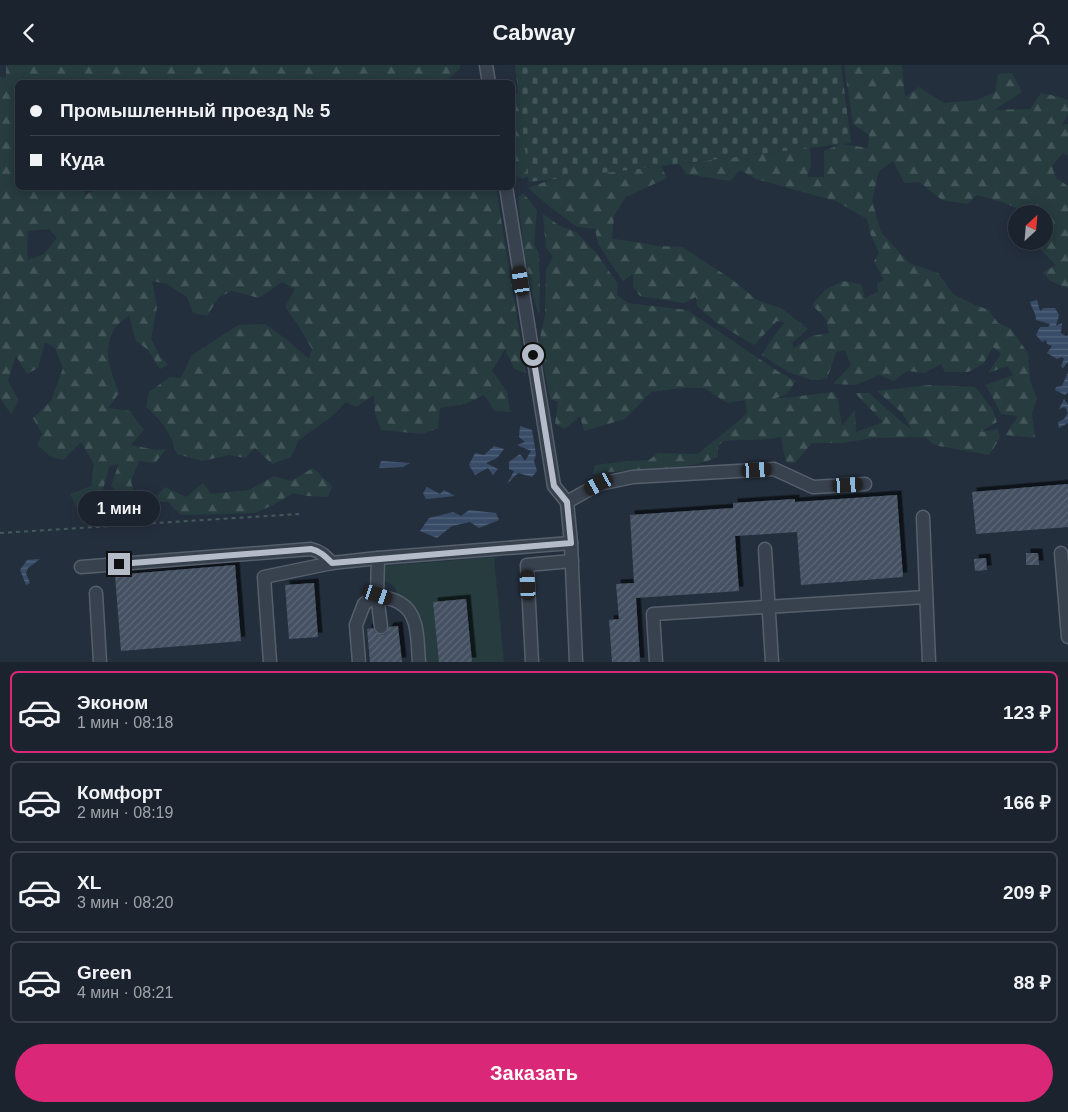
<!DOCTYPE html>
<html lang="ru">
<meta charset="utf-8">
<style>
:root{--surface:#1b232e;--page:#282f3a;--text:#f1f3f6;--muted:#a0a4aa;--line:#39404a;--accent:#db2777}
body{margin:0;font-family:Helvetica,sans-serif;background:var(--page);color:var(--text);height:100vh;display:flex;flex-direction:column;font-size:19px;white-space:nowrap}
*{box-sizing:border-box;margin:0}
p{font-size:16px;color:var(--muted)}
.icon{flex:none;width:28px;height:28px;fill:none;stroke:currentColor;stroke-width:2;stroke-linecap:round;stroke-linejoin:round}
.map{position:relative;height:597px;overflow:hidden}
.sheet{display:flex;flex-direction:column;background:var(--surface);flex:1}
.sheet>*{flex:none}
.banner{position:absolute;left:15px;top:15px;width:500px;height:110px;border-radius:8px;box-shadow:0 2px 12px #0003,0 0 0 1px var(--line);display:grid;align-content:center;height:110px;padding:0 15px;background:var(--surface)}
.needle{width:32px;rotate:26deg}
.controls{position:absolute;left:1008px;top:140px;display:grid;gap:10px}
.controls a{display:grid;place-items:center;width:45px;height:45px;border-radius:50%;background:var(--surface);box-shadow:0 2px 12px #0003,0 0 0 1px var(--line);font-size:25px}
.end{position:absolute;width:22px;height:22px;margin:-11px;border:6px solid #b4bcc9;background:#111;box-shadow:0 0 0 2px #111}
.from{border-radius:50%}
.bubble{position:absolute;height:35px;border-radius:18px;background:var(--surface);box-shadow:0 2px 12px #0003,0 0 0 1px var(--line);font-size:16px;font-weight:600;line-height:35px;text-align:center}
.car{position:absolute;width:15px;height:30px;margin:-15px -8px;border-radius:6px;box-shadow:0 0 4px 1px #0007;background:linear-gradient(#222 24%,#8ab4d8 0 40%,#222 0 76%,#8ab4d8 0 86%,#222 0)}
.banner b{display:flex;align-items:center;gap:18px;height:48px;font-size:19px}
.banner b+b{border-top:1px solid var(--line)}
.banner i{width:12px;height:12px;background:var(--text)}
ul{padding:9px 0 0;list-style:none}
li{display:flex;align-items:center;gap:15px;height:82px;margin:0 10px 8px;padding:0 5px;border:2px solid var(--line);border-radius:8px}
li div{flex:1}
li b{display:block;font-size:19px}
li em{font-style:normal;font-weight:600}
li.current{border-color:var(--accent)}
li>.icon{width:45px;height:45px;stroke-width:1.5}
.cta{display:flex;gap:10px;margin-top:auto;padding:10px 15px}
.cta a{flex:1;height:58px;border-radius:30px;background:var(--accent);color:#fff;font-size:20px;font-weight:600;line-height:58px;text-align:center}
header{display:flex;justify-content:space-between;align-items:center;height:65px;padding:0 15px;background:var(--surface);font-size:22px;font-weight:600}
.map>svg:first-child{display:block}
.grass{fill:#263c3f}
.forest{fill:url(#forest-firs);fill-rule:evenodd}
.cemetery{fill:url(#cemetery-stones)}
.water{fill:url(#water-rules)}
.building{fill:url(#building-hatch);filter:url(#shadow)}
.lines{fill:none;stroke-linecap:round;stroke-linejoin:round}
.minor-casing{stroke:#565f6c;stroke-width:15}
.path{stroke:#44595c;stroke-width:2;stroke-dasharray:4 4;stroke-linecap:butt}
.minor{stroke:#38414e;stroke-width:12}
.route{stroke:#b4bcc9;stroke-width:6}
</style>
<header><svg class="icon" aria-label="back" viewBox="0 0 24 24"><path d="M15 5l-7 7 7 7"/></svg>Cabway<svg class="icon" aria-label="person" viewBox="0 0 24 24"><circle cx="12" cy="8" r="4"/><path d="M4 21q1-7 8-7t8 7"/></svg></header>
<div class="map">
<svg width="1068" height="597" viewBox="0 0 1068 597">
<defs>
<pattern id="forest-firs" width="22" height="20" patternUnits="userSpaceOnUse" patternTransform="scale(1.25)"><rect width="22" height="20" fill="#263c3f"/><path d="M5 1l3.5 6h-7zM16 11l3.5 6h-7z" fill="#435659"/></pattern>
<pattern id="cemetery-stones" width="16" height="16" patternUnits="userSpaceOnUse" patternTransform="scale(1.25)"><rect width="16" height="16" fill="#263c3f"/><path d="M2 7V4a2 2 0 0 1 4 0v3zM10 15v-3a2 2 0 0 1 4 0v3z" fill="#435659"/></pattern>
<pattern id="water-rules" width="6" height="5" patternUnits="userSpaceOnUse" patternTransform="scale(1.25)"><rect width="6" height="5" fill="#394c67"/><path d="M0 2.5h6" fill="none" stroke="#53647b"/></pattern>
<pattern id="building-hatch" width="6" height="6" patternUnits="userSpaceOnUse" patternTransform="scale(1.25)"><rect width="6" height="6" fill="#455162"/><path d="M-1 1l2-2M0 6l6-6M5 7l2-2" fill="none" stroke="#5d6877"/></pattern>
<filter id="shadow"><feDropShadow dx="4.5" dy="-4.5" stdDeviation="0" flood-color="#0009"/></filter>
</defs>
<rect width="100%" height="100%" fill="#242f3e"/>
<path class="grass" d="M494 492 504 597H424L420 561 415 543 398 530 394 521 382 514 383 501Z"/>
<g class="forest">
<path d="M6 0H460V3L448 15 451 18H18V122L86 123 84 131 98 122 496 123 526 308 514 304 505 284 492 306 507 326 510 347 495 346 484 330 465 339 440 343 438 363 423 369 381 365 375 348 374 330 356 342 346 337 335 349 299 375 291 392 272 399 255 383 245 393 229 390 202 396 177 389C169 366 165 359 146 342L149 327 170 312 181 313 191 291 238 260 265 259 286 274 309 294 312 284 298 260 285 242 295 224 282 217 259 233 232 226 219 232 207 251 193 248 187 232 167 219 152 216 157 242 151 274 160 291 168 300 160 304 147 284 136 276 129 250C125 254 118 258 115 263 101 286 111 306 119 328L108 343 130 346 144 365 131 380 156 385 166 384 155 398 139 396 131 416 134 428 122 432 111 421 119 398 109 402 101 432 79 446 70 429 91 421 94 399 81 377 63 395 51 392 37 380 42 369 33 353 51 336 63 303 55 283 45 277 38 303 27 309 16 291 8 316 19 336 11 349 0 333V12L6 13ZM49 164 57 173 44 189 28 195 27 185 28 166Z"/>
<path d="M844 0H902L905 32 919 22 944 38 977 35 995 27 998 9 1012 8 1022 27 994 45 1030 44 1041 28 1060 32 1068 35V49L1062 60 1068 59V91L1063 88 1052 101 1056 113 1068 121V223L1050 216 1043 207 1056 200 1039 183 1046 170 1044 167V149H1030L1002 137 977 130 967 139 942 135 919 117 904 118 893 96 879 106 872 136 881 167 909 198 938 208 953 229 975 240 989 245 998 258 1010 263 1028 288 1030 315 1037 334 1032 348 1035 373 1005 370 1018 351 1001 349 986 320 1013 310 1008 301 988 308 1001 289 993 282 983 299 968 307H945L941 299 925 308 907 306 894 316 879 310 856 320 833 319 851 300 845 285 836 287 827 314 812 315 788 307 762 290 771 275 785 257 777 256 754 280 717 258 697 241 696 232 684 238 640 231 633 222V209L623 216 598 179 595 164 577 162 554 145 528 123 553 114 661 101 667 113 626 132 614 151 612 174 630 176 658 181 682 182 730 213 757 235 781 243 808 264 792 278 794 283 812 271 829 268 826 254 812 240 825 225 843 216 861 219 865 233 878 227 877 218 884 215 874 196 879 188 870 168 867 154 836 136 756 114 740 105 730 116 686 109 679 99 810 83 811 100 807 112H824V86L841 79 868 83 869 70 853 59Z"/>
<path d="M518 28 529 111 522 114 513 108 512 35Z"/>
<path d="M523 128 537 145 534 179 539 189 540 223 539 250 527 212 518 132Z"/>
<path d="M543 149 560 161 576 167 596 188 618 219 617 230 628 238 687 245 779 307 796 316 787 329 774 334 834 327 838 335 842 361 855 345 856 367 883 357 855 328H869L904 359 912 365 902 348 877 326 929 320 975 322 992 343 997 357 980 367 998 364 1000 373 989 390 934 380 925 372 872 373 843 378H812L795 398H786L781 372C762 376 742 374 723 376L718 381V392C709 395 700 399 691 400 658 405 625 405 593 409L595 400 629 396 649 395 658 388 698 389C714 375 732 363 747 348L745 335 727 338 704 323H681L651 327 625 354 584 366 580 351 565 364 555 359 558 337 550 334 539 277 545 250 546 205 553 191 546 183Z"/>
<path d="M313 403 332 421 328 432 308 431 293 428 273 440 255 448 181 450 168 437H149L142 451 126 456 113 449 126 446 143 431H157L165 422 186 432 203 418 211 429 249 425 274 411 291 416Z"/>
</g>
<path class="cemetery" d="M515 0H841L851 78 529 117Z"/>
<g class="water">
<path d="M1037 235 1040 246 1044 243H1055L1059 250 1056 261 1062 258 1061 268 1066 271 1068 270V297L1063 303 1061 301 1064 294 1062 292 1057 294 1047 288 1052 281 1047 279 1046 275 1042 277 1036 270 1040 262H1048L1050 259 1036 255C1036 248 1032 244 1030 237Z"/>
<path d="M1068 307V327L1065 330 1055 325 1056 322 1062 321Z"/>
<path d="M1064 334 1068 340V358L1059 363 1058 357 1064 354 1068 348 1065 342 1059 344Z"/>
<path d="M520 361 532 365 536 389 534 396 537 406 532 412 518 408 507 419 514 406 509 404V397L520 389 525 396 531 386 517 380 525 377 519 372Z"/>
<path d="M494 381 504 384 497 393 486 398 498 404 493 410 488 403 475 410 469 400 475 388 484 390Z"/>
<path d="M381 396 410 398 403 402 379 403Z"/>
<path d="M427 422 440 429 444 425 455 431 426 434 423 428Z"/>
<path d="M469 445 496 448 499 455 479 463 470 457 452 461 437 473 420 466 429 453 453 447 461 451Z"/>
<path d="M40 494 28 503 26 508 30 518 26 520 20 505 27 495Z"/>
</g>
<g class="building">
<path d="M1068 419V462L976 469 972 427Z"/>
<path d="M897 430 903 512 801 520 797 467 735 471 739 526 636 533 640 597H612L609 555 619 554 616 519 634 518 630 450 733 443V438L795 434V437Z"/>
<path d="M1026 488H1038L1039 500H1026Z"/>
<path d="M986 493 987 505 975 506 974 494Z"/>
<path d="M235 500 241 576 121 586 115 510Z"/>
<path d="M314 518 318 572 289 574 285 520Z"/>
<path d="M466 534 472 597H439L433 537Z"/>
<path d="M398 561 402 597H370L367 564 373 563 375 567 382 570 386 568 389 562Z"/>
</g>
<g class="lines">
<g class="minor-casing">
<g id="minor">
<path d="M486 0 489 18"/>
<path d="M506 122 554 421 567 437 571 478 576 597"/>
<path d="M567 437 599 419 633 412 774 404 813 422 865 419"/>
<path d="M923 452 929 597"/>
<path d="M765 484 772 597"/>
<path d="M1061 488 1068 572"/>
<path d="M378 493 377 530 381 562"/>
<path d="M81 502 311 484C320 486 325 491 332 498"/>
<path d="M96 528 100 597"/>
<path d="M270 597 264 512 332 498 378 493 571 478"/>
<path d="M359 597 356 560 364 539 377 530C385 533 394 534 400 538 420 549 417 578 419 597"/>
<path d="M532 597 527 500 572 496"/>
<path d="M656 597 653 549 926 532"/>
</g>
</g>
<path class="path" d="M0 468 299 449"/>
<use href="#minor" class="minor"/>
</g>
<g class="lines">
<path class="route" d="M119 499 311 484C320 486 325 491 332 498L571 478 567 437 554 421 533 290"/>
</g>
</svg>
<div class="controls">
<a><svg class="needle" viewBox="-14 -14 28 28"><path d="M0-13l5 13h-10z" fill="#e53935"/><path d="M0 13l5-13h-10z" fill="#a0a4aa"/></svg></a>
</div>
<i class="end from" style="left:533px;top:290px"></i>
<i class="end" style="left:119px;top:499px"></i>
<div class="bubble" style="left:78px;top:426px;width:82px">1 мин</div>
<i class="car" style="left:521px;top:216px;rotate:351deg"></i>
<i class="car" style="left:757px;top:405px;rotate:87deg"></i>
<i class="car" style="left:599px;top:419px;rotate:241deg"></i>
<i class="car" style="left:848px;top:420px;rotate:87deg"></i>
<i class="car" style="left:528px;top:520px;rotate:357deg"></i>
<i class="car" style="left:378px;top:530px;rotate:109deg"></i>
<div class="banner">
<b><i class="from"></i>Промышленный проезд № 5</b>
<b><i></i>Куда</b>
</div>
</div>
<section class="sheet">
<ul>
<li class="current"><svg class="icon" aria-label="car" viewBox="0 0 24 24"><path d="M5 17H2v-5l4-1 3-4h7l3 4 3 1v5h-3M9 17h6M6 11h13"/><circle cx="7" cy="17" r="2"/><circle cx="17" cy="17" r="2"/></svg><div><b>Эконом</b><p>1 мин · 08:18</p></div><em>123 ₽</em></li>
<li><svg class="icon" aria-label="car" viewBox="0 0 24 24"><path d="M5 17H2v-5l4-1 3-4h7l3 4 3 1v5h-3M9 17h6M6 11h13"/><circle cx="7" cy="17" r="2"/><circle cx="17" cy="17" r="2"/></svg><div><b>Комфорт</b><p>2 мин · 08:19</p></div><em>166 ₽</em></li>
<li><svg class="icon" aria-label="car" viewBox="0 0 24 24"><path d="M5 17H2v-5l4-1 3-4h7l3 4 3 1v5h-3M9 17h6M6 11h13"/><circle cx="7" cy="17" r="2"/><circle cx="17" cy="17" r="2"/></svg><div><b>XL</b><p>3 мин · 08:20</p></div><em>209 ₽</em></li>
<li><svg class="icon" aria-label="car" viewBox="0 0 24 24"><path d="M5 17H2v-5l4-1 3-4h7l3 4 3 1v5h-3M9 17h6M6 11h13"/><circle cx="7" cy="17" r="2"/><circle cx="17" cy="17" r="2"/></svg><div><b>Green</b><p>4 мин · 08:21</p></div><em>88 ₽</em></li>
</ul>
<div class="cta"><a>Заказать</a></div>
</section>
